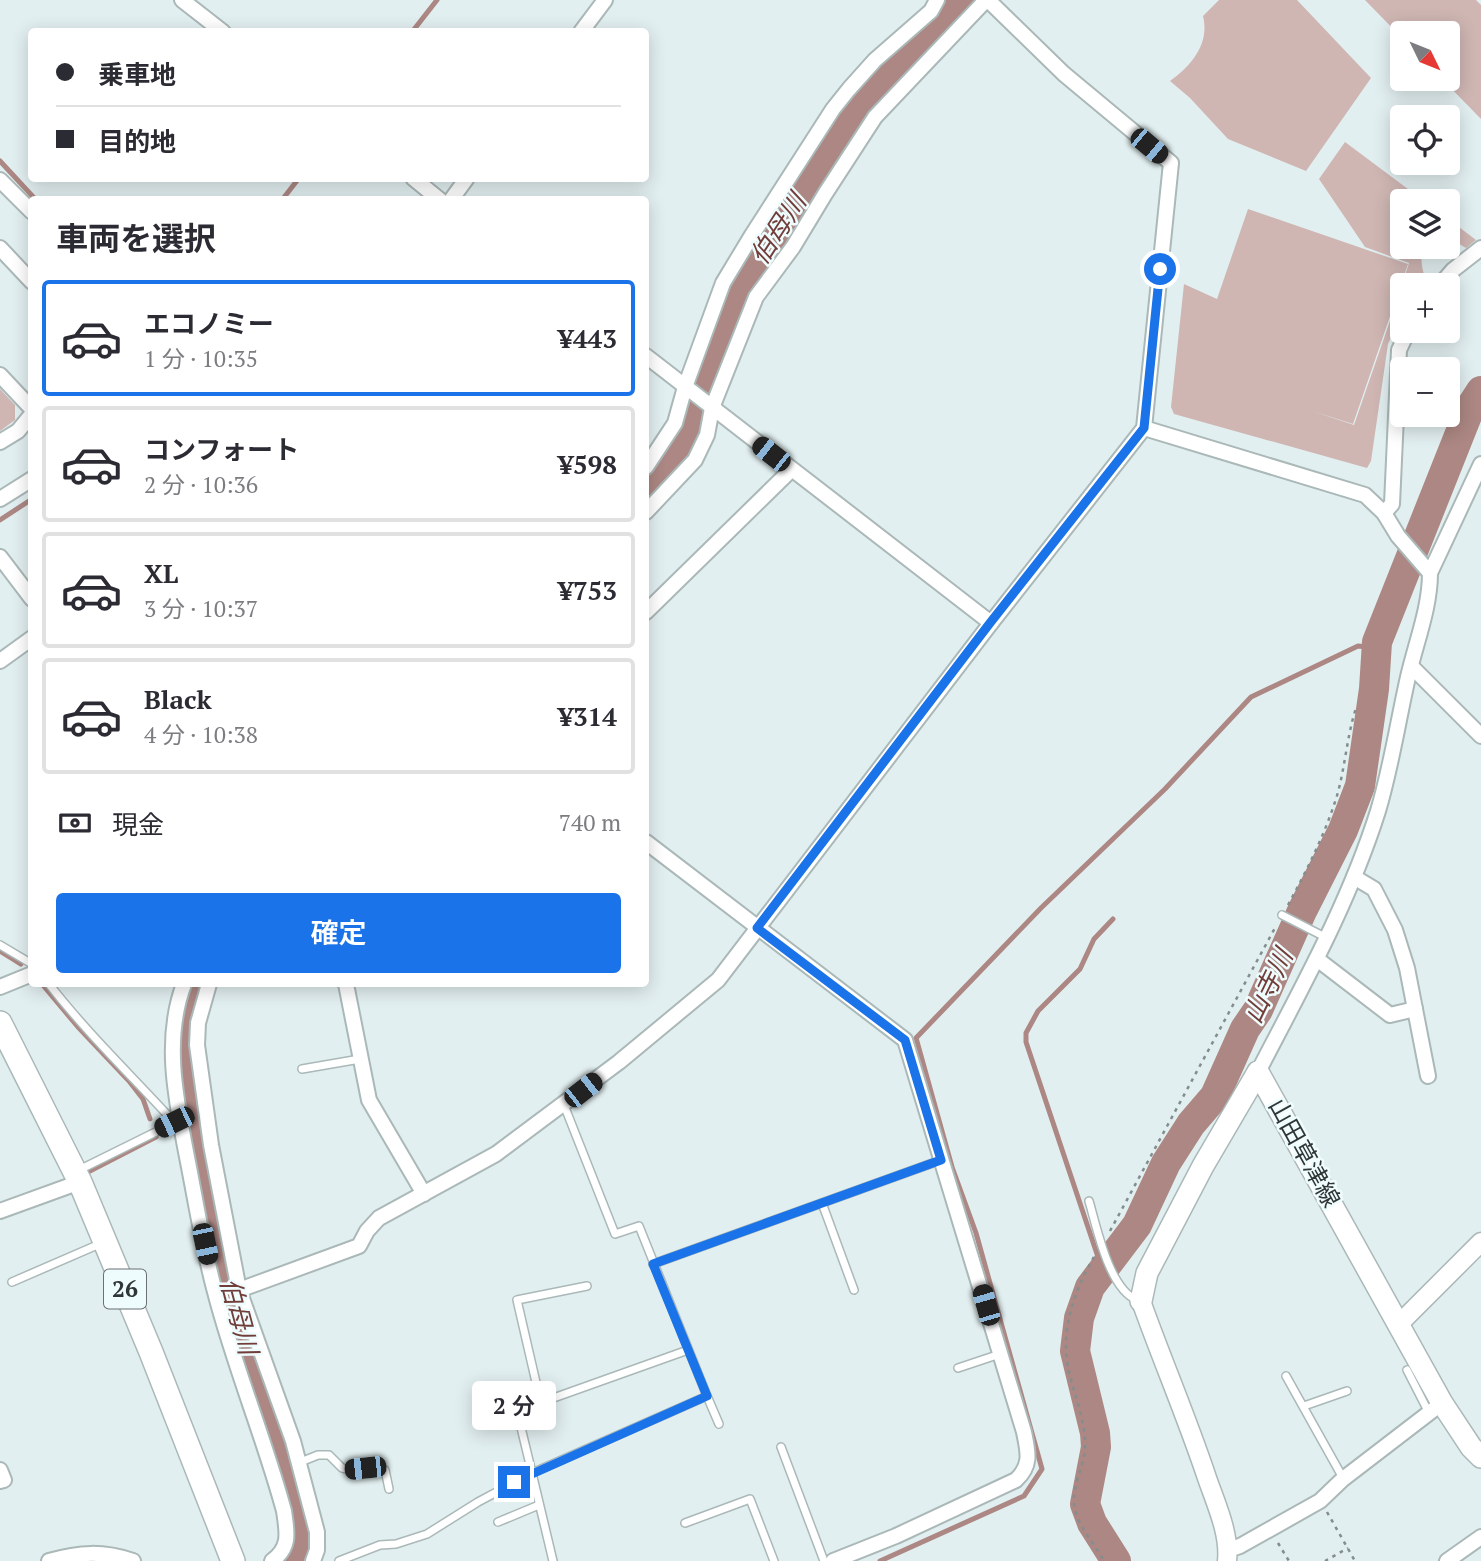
<!DOCTYPE html>
<html lang="ja">
<meta charset="utf-8">
<style>
:root{--surface:#fff;--page:#f7f7f7;--text:#2b2b33;--muted:#7c7c81;--line:#e1e1e2;--accent:#1a73e8}
body{margin:0;font-family:"PT Serif","Noto Sans JP",serif;background:var(--page);color:var(--text);height:100vh;display:flex;flex-direction:column;font-size:26px;white-space:nowrap}
*{box-sizing:border-box;margin:0}
p{font-size:23px;color:var(--muted)}
.icon{flex:none;width:38px;height:38px;fill:none;stroke:currentColor;stroke-width:2;stroke-linecap:round;stroke-linejoin:round}
.map{position:relative;flex:1;overflow:hidden}
.side{position:absolute;left:28px;top:196px;width:621px;height:791px;display:flex;flex-direction:column;background:var(--surface);border-radius:7px;box-shadow:0 4px 18px #0003}
.side>*{flex:none}
.hud{position:absolute;left:28px;top:28px;width:621px;height:154px;border-radius:7px;box-shadow:0 4px 18px #0003;display:grid;align-content:center;height:154px;padding:0 28px;background:var(--surface)}
.needle{width:46px;rotate:133deg}
.buttons{position:absolute;left:1390px;top:21px;display:grid;gap:14px}
.buttons a{display:grid;place-items:center;width:70px;height:70px;border-radius:7px;background:var(--surface);box-shadow:0 4px 18px #0003;font-size:35px}
.end{position:absolute;width:32px;height:32px;margin:-16px;border:9px solid #1a73e8;background:#fff;box-shadow:0 0 0 4px #fff}
.from{border-radius:50%}
.bubble{position:absolute;height:49px;border-radius:7px;background:var(--surface);box-shadow:0 4px 18px #0003;font-size:23px;font-weight:600;line-height:49px;text-align:center}
.car{position:absolute;width:21px;height:42px;margin:-21px -10px;border-radius:9px;box-shadow:0 0 5px 2px #0007;background:linear-gradient(#222 24%,#8ab4d8 0 40%,#222 0 76%,#8ab4d8 0 86%,#222 0)}
.hud b{display:flex;align-items:center;gap:24px;height:66px;font-size:26px}
.hud b+b{border-top:2px solid var(--line)}
.hud i{width:18px;height:18px;background:var(--text)}
ul{padding:0;list-style:none}
li{display:flex;align-items:center;gap:21px;height:116px;margin:0 14px 10px;padding:0 14px;border:4px solid var(--line);border-radius:7px}
li div{flex:1}
li b{display:block;font-size:26px}
li em{font-style:normal;font-weight:600}
li.selected{border-color:var(--accent)}
li>.icon{width:63px;height:63px;stroke-width:1.5}
h2{padding:0 28px;font-size:32px;line-height:84px}
.pay{display:flex;align-items:center;gap:18px;height:77px;padding:0 28px;font-size:26px}
.pay p{margin-inline-start:auto}
.primary-button{display:flex;gap:14px;margin-top:auto;padding:14px 28px}
.primary-button a{flex:1;height:80px;border-radius:7px;background:var(--accent);color:#fff;font-size:28px;font-weight:600;line-height:80px;text-align:center}
.map>svg:first-child{display:block}
.green{fill:#cfb6b3}
.lines{fill:none;stroke-linecap:round;stroke-linejoin:round}
.stream{stroke:#ac8783;stroke-width:5}
.river{stroke:#ac8783;stroke-width:30}
.service-casing{stroke:#abb8b8;stroke-width:10}
.minor-casing{stroke:#abb8b8;stroke-width:18}
.tertiary-casing{stroke:#abb8b8;stroke-width:21}
.secondary-casing{stroke:#abb8b8;stroke-width:24}
.primary-casing{stroke:#abb8b8;stroke-width:26}
.path{stroke:#848d8e;stroke-width:2.5;stroke-dasharray:3.5 5;stroke-linecap:butt}
.service{stroke:#fff;stroke-width:7}
.minor{stroke:#fff;stroke-width:14}
.tertiary{stroke:#fff;stroke-width:18}
.secondary{stroke:#fff;stroke-width:21}
.primary{stroke:#fff;stroke-width:23}
.route{stroke:#1a73e8;stroke-width:9}
.labels{text-anchor:middle;stroke-width:5;stroke-linejoin:round;paint-order:stroke}
.shield{fill:#effcfd;stroke:#697172;stroke-width:2}
.shield-label{font-size:23px;font-weight:bold;fill:#303536}
.street-label{font-size:24px;fill:#303536;stroke:#effcfd}
.water-label{font-size:26px;font-style:italic;fill:#723d39;stroke:#effcfd}
</style>
<div class="map">
<svg width="1481" height="1561" viewBox="0 0 1481 1561">
<rect width="100%" height="100%" fill="#e2eff0"/>
<g class="green">
<path d="M1219 0H1297L1371 78 1306 171 1228 139 1190 98 1170 81C1191 66 1210 44 1203 16Z"/>
<path d="M1365 0H1476L1481 5V119L1442 79H1447V33H1402V38Z"/>
<path d="M1345 142 1424 201H1402V247H1425C1419 255 1422 266 1424 275L1418 285H1402L1409 263 1365 247 1319 179Z"/>
<path d="M1248 209 1408 264 1353 424 1312 411 1354 425 1402 286V313L1388 344 1371 461 1367 468 1174 414 1171 407 1184 284 1217 299Z"/>
<path d="M1447 218 1476 240 1466 248 1447 237Z"/>
<path d="M0 389 15 405V420L0 431Z"/>
</g>
<g class="lines">
<g class="stream">
<path d="M412 32 437 0"/>
<path d="M0 161 36 200"/>
<path d="M282 200 299 178"/>
<path d="M0 520 32 499"/>
<path d="M0 951 21 964"/>
<path d="M42 984 78 1027 129 1081 143 1099 150 1119"/>
<path d="M86 1173 156 1137"/>
<path d="M1102 1269 1026 1042V1033L1038 1011 1080 969 1094 939 1113 919"/>
<path d="M880 1561 1024 1496 1042 1469 976 1233 952 1167 916 1038 1041 908 1165 789 1251 697 1358 646 1376 648"/>
</g>
<g class="river">
<path d="M646 489 677 450 730 306 784 218 861 104 945 20 959 0"/>
<path d="M196 984 186 1017 185 1042 188 1080 197 1130 232 1297 302 1533V1548L294 1561"/>
<path d="M1116 1561 1092 1523 1085 1504 1096 1447 1095 1433 1075 1351 1079 1318 1090 1287 1137 1225 1166 1163 1191 1124 1215 1096 1245 1029 1258 1010 1302 911 1343 830 1360 786 1374 689 1377 642 1470 408 1481 391"/>
</g>
<g class="service-casing">
<g id="service">
<path d="M1282 915 1327 938"/>
<path d="M0 945 32 964"/>
<path d="M49 984C87 1033 132 1076 174 1122"/>
<path d="M302 1069 360 1059"/>
<path d="M79 1170 178 1121"/>
<path d="M1089 1201C1097 1228 1109 1289 1137 1300"/>
<path d="M822 1203 854 1290"/>
<path d="M653 1264 941 1160"/>
<path d="M12 1282 102 1243"/>
<path d="M958 1368 1000 1354"/>
<path d="M1407 1370 1429 1413"/>
<path d="M1286 1376 1343 1478"/>
<path d="M707 1396 719 1424"/>
<path d="M541 1404 517 1300 587 1286"/>
<path d="M1304 1406 1347 1391"/>
<path d="M781 1447 824 1561"/>
<path d="M298 1463 318 1455H329L342 1468 350 1470 380 1467 385 1470 389 1489"/>
<path d="M498 1522 539 1505"/>
<path d="M685 1523 750 1499 774 1561"/>
<path d="M339 1561 380 1545 396 1544 427 1534 478 1502 532 1473 517 1411 688 1350"/>
<path d="M553 1561 532 1473 707 1396 639 1226 615 1234 564 1105"/>
</g>
</g>
<g class="minor-casing">
<g id="minor">
<path d="M182 0 223 32"/>
<path d="M581 32 605 0"/>
<path d="M413 178 440 200"/>
<path d="M0 180 32 212"/>
<path d="M451 200 467 178"/>
<path d="M0 248 32 282"/>
<path d="M1440 285 1453 270 1481 248"/>
<path d="M646 356 991 623"/>
<path d="M0 375 32 409"/>
<path d="M1144 428 1365 495 1384 513 1398 536 1430 573"/>
<path d="M0 442 18 431 32 414"/>
<path d="M646 467 675 423 685 387 723 283 752 235 833 109 849 89 875 60 931 11 937 0"/>
<path d="M0 499 32 479"/>
<path d="M646 512 695 460 707 435 712 408 756 297 793 247 825 194 875 117 986 0"/>
<path d="M1384 513 1392 504 1399 350 1408 331"/>
<path d="M0 557 32 599"/>
<path d="M646 612 791 470"/>
<path d="M0 661 32 638"/>
<path d="M1411 666 1481 736"/>
<path d="M646 842 905 1040 1024 1432C1028 1452 1032 1465 1016 1480L896 1536 833 1561"/>
<path d="M1354 877 1374 889 1395 930 1407 968 1428 1076"/>
<path d="M1317 959 1390 1015 1415 1009"/>
<path d="M184 984C163 1039 176 1100 187 1157 196 1202 203 1248 215 1292 234 1366 264 1437 284 1511 287 1532 291 1547 272 1561"/>
<path d="M209 984 198 1023 197 1045 211 1145 239 1290 293 1441 317 1532V1550L313 1561"/>
<path d="M346 984 369 1100 424 1194"/>
<path d="M0 987 32 974"/>
<path d="M1258 1072C1302 987 1349 903 1378 811 1391 768 1398 721 1408 677 1416 642 1430 608 1430 573L1481 464"/>
<path d="M0 1211 80 1182"/>
<path d="M239 1290 359 1246 367 1231 379 1218 496 1154 619 1062 718 980 991 623 1144 428 1171 163 1064 74 988 0"/>
<path d="M0 1470 4 1480 0 1481"/>
<path d="M1228 1550 1240 1546 1320 1501 1343 1479 1442 1403"/>
<path d="M49 1561C80 1552 103 1551 133 1561"/>
<path d="M1447 1561 1481 1537"/>
</g>
</g>
<g class="tertiary-casing">
<g id="tertiary">
<path d="M1141 1301C1162 1360 1187 1418 1207 1478 1216 1504 1230 1534 1227 1561"/>
<path d="M1400 1323 1481 1242"/>
</g>
</g>
<g class="secondary-casing">
<g id="secondary">
<path d="M1258 1072 1442 1403 1471 1447 1481 1457"/>
<path d="M1141 1301 1147 1273 1203 1166 1258 1072"/>
</g>
</g>
<g class="primary-casing">
<path id="primary" d="M0 1023 80 1182 151 1352 233 1561"/>
</g>
<g class="path">
<path d="M1288 905C1306 872 1323 838 1335 802 1345 772 1346 739 1356 708"/>
<path d="M1110 1231 1276 926"/>
<path d="M1094 1257C1076 1287 1062 1325 1067 1360 1071 1390 1087 1420 1085 1451 1083 1469 1070 1490 1075 1509 1079 1528 1095 1544 1104 1561"/>
<path d="M1327 1512 1355 1561"/>
<path d="M1278 1543 1289 1561"/>
<path d="M1325 1561 1348 1548"/>
</g>
<use href="#service" class="service"/>
<use href="#minor" class="minor"/>
<use href="#tertiary" class="tertiary"/>
<use href="#secondary" class="secondary"/>
<use href="#primary" class="primary"/>
</g>
<g class="lines">
<path class="route" d="M514 1482 707 1396 653 1264 941 1160 905 1040 757 928 990 623 1144 428 1160 269"/>
</g>
<g class="labels">
<rect class="shield" x="104" y="1269.5" width="42" height="39" rx="5"/>
<g class="shield-label">
<text x="125" y="1297">26</text>
</g>
<g class="street-label">
<text transform="translate(1304 1153) rotate(61)" y="8">山田草津線</text>
</g>
<g class="water-label">
<text transform="translate(778 229) rotate(-57)" y="9">伯母川</text>
<text transform="translate(1268 986) rotate(-64)" y="9">山寺川</text>
<text transform="translate(239 1316) rotate(75)" y="9">伯母川</text>
</g>
</g>
</svg>
<div class="buttons">
<a><svg class="needle" viewBox="-14 -14 28 28"><path d="M0-13l5 13h-10z" fill="#e53935"/><path d="M0 13l5-13h-10z" fill="#7c7c81"/></svg></a>
<a><svg class="icon" aria-label="locate" viewBox="0 0 24 24"><circle cx="12" cy="12" r="6"/><path d="M12 2v4M12 18v4M2 12h4M18 12h4"/></svg></a>
<a><svg class="icon" aria-label="layers" viewBox="0 0 24 24"><path d="M12 4l9 5-9 5-9-5zM3 14l9 5 9-5"/></svg></a>
<a>+</a>
<a>−</a>
</div>
<i class="end from" style="left:1160px;top:269px"></i>
<i class="end" style="left:514px;top:1482px"></i>
<div class="bubble" style="left:472px;top:1381px;width:84px">2 分</div>
<i class="car" style="left:1149px;top:146px;rotate:130deg"></i>
<i class="car" style="left:771px;top:454px;rotate:308deg"></i>
<i class="car" style="left:583px;top:1090px;rotate:52deg"></i>
<i class="car" style="left:174px;top:1122px;rotate:244deg"></i>
<i class="car" style="left:205px;top:1244px;rotate:168deg"></i>
<i class="car" style="left:986px;top:1305px;rotate:344deg"></i>
<i class="car" style="left:365px;top:1468px;rotate:264deg"></i>
<div class="hud">
<b><i class="from"></i>乗車地</b>
<b><i></i>目的地</b>
</div>
<section class="side">
<h2>車両を選択</h2>
<ul>
<li class="selected"><svg class="icon" aria-label="car" viewBox="0 0 24 24"><path d="M5 17H2v-5l4-1 3-4h7l3 4 3 1v5h-3M9 17h6M6 11h13"/><circle cx="7" cy="17" r="2"/><circle cx="17" cy="17" r="2"/></svg><div><b>エコノミー</b><p>1 分 · 10:35</p></div><em>¥443</em></li>
<li><svg class="icon" aria-label="car" viewBox="0 0 24 24"><path d="M5 17H2v-5l4-1 3-4h7l3 4 3 1v5h-3M9 17h6M6 11h13"/><circle cx="7" cy="17" r="2"/><circle cx="17" cy="17" r="2"/></svg><div><b>コンフォート</b><p>2 分 · 10:36</p></div><em>¥598</em></li>
<li><svg class="icon" aria-label="car" viewBox="0 0 24 24"><path d="M5 17H2v-5l4-1 3-4h7l3 4 3 1v5h-3M9 17h6M6 11h13"/><circle cx="7" cy="17" r="2"/><circle cx="17" cy="17" r="2"/></svg><div><b>XL</b><p>3 分 · 10:37</p></div><em>¥753</em></li>
<li><svg class="icon" aria-label="car" viewBox="0 0 24 24"><path d="M5 17H2v-5l4-1 3-4h7l3 4 3 1v5h-3M9 17h6M6 11h13"/><circle cx="7" cy="17" r="2"/><circle cx="17" cy="17" r="2"/></svg><div><b>Black</b><p>4 分 · 10:38</p></div><em>¥314</em></li>
</ul>
<div class="pay"><svg class="icon" aria-label="cash" viewBox="0 0 24 24"><path d="M3 7h18v10H3z"/><circle cx="12" cy="12" r="2"/></svg>現金<p>740 m</p></div>
<div class="primary-button"><a>確定</a></div>
</section>
</div>
